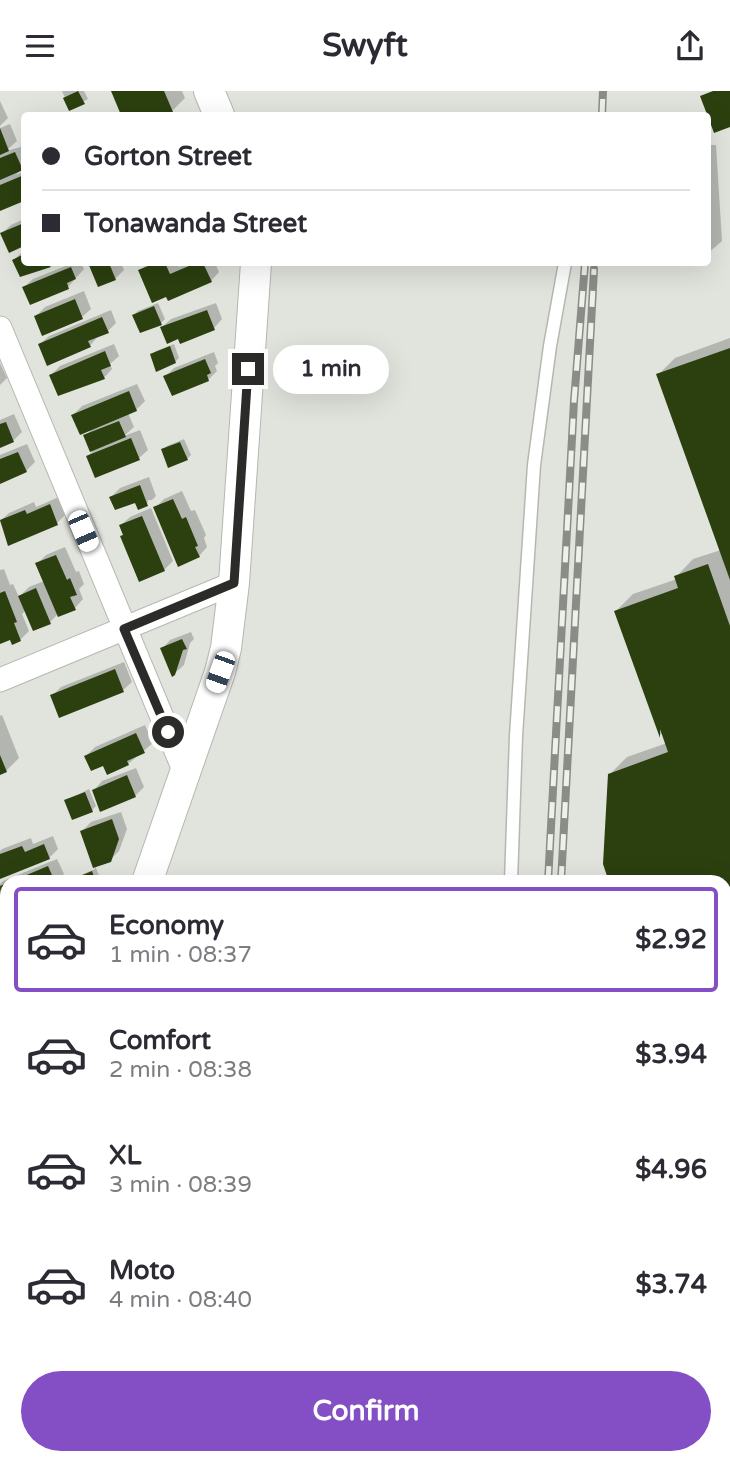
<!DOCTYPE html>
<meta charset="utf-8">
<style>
:root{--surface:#fff;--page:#f7f7f7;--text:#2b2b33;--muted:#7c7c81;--line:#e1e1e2;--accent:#844ec5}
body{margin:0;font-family:"Varela Round",sans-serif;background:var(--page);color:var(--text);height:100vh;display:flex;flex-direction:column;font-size:26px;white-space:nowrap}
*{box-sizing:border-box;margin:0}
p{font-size:23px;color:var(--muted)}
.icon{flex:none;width:38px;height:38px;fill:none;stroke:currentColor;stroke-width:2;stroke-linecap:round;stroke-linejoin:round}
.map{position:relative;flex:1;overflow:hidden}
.drawer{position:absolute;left:0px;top:784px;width:732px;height:590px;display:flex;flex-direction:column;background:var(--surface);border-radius:21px 21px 0 0;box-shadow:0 7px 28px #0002}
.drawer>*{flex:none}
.guide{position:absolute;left:21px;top:21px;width:690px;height:154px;border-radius:7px;box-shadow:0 7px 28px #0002;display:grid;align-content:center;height:154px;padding:0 21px;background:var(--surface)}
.end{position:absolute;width:32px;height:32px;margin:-16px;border:9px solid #2b2c29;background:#fff;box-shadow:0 0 0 4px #fff}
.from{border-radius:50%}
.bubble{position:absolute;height:49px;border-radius:24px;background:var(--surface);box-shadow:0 7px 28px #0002;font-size:23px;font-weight:700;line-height:49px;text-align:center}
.car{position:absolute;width:21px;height:42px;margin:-21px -10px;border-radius:9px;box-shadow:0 0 5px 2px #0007;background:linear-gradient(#fff 24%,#345 0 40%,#fff 0 76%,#345 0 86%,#fff 0)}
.guide b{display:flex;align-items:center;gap:24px;height:66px;font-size:26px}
.guide b+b{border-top:2px solid var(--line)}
.guide i{width:18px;height:18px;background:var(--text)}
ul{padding:12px 0 0;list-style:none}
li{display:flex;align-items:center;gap:21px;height:105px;margin:0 14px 10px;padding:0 7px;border:4px solid transparent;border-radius:7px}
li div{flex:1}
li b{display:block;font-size:26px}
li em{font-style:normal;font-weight:700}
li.active{border-color:var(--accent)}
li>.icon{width:63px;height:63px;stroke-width:1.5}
.button{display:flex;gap:14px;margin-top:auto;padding:14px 21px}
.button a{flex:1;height:80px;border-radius:42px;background:var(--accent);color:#fff;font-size:28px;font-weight:700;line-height:80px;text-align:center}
header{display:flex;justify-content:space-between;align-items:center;height:91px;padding:0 21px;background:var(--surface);font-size:32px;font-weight:700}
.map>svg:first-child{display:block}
.green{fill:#aec398}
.shadow{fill:#0003}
.building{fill:#2b3f0f}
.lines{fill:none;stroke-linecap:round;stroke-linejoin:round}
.service-casing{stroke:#b4b8b0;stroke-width:15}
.minor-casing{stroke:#b4b8b0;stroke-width:25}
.tertiary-casing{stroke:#b4b8b0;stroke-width:32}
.secondary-casing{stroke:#b4b8b0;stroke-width:36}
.service{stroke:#fff;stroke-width:12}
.minor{stroke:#fff;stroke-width:23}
.tertiary{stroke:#fff;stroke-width:30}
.secondary{stroke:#fff;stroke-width:33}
.rail-casing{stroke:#8a8d87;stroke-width:8}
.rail{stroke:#edf1e9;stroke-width:5;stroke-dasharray:16;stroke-linecap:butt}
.route{stroke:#2b2c29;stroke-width:9}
</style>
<header><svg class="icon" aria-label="menu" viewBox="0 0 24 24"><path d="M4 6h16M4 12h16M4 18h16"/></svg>Swyft<svg class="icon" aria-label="share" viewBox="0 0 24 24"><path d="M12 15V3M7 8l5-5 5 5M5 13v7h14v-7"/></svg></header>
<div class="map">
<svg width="730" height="1373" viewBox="0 0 730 1373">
<rect width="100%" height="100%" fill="#e0e4dc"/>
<path class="green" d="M730 1094V1158L725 1173V1096Z"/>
<g class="shadow">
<path d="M62 0H84L88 8 70 18Z"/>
<path d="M113 0H182L185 7 172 20 160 24H123Z"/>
<path d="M0 10 8 27 0 35Z"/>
<path d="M10 33 17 50 6 60 24 55V75L16 84 24 80V108L0 118V37Z"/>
<path d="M707 54H716L722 150 707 163Z"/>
<path d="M24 128V153L10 160 2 142 11 134Z"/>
<path d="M24 159V172H53L50 175 21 184 14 169Z"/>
<path d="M73 172H81L84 178 68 196H24L33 188Z"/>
<path d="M90 172H121L124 179 115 188 99 194Z"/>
<path d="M148 172H177L179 176 188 172H215L219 181 211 190 140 180Z"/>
<path d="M84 200 91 218 82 226 36 225 45 216Z"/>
<path d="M158 212 165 228 161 232 134 224 138 220Z"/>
<path d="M216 212 222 228 214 237 179 246 162 236 171 228Z"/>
<path d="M111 219 116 232 108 240 98 245 90 255 40 253 49 245Z"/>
<path d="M730 247V807L724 791H611L610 683 627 666 667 652 663 641 660 644 616 520 633 503 677 488 676 486 693 468 721 459 658 284 675 267Z"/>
<path d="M114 253 119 265 110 273 112 278 104 287 51 284 60 275Z"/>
<path d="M174 253 179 267 175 271 152 264 156 260Z"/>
<path d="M214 261 218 272 215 275 217 280 208 289 165 286 174 277Z"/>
<path d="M0 272 7 287 0 294Z"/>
<path d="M137 293 145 310 136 319 128 322 134 336 124 345 140 339 148 359 139 367 88 365 92 361 85 345 94 336 73 324 82 315Z"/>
<path d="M14 323 22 341 13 350 0 355V329Z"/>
<path d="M184 348 191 364 187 368 163 359 167 355Z"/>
<path d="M27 353 35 371 26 380 0 391V364Z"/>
<path d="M149 386 156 405 152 409H148L147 414 136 409 111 406 120 397Z"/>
<path d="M182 400 191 420 195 419 206 444 204 447 207 456 199 465 155 417 164 408Z"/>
<path d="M59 406 66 423 57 432 9 452 0 430 9 422 34 411 36 416Z"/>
<path d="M151 417 173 470 164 479 124 443 121 434 130 426Z"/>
<path d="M65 456 76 481 79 480 84 493 79 498 83 508 75 517 58 523 50 531 26 519 22 523 29 540 20 549 0 547V479L4 478 10 494 13 493 19 506 29 496 44 490 37 473 46 464Z"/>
<path d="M191 541 194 548 190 552 184 574 174 583 162 558 170 549Z"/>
<path d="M124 571 132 591 123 599 60 625 52 605 61 596Z"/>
<path d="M2 624 19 667 6 680 0 682V625Z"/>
<path d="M145 634 153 652 128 673 103 672 86 665 95 656Z"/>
<path d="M136 677 144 696 135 705 94 699 102 690Z"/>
<path d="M89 698 96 715 92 719 66 710Z"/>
<path d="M121 721 127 738 119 760 110 769 95 775 102 791H76L75 788 79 785 95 778 82 740 91 731Z"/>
<path d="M53 745 58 758 49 767 0 786V760L2 758 31 747 33 753Z"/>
<path d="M57 768 64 783 56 791H7V815L2 817 0 793 3 790Z"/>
<path d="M7 997V1020L0 1023V999Z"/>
<path d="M0 1343 7 1358V1367H11L13 1373H0Z"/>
<path d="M155 1367H183L184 1370 181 1373H157Z"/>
</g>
<g class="building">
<path d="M78 0 85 13 69 20 63 7Z"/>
<path d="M111 0H164L173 21 165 24H121Z"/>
<path d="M713 0H730V36L714 42 700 5Z"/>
<path d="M0 37 9 60 0 64Z"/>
<path d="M15 61 23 79 0 89V67Z"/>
<path d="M24 84V110L0 120V94Z"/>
<path d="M24 132V155L9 162 0 142Z"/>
<path d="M24 163V172H54L49 174 51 176 20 186 12 169Z"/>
<path d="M88 172H109L116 189 98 196Z"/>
<path d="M156 172H165L170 183 196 172H203L212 191 168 210 166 206 152 212 138 179Z"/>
<path d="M71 176 76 188 67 192 69 198 30 214 22 196Z"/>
<path d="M75 208 83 228 42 245 34 225Z"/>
<path d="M154 215 162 234 140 242 132 224Z"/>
<path d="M207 219 215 239 180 253 178 248 167 253 160 236Z"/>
<path d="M102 226 109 242 88 250 91 256 47 275 38 253Z"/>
<path d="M170 255 176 272 156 281 150 263Z"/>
<path d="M730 257V489L656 283Z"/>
<path d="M105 260 111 275 101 279 105 288 58 305 49 284Z"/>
<path d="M205 268 211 282 207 284 209 290 172 305 163 285Z"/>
<path d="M129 300 137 320 80 344 71 324Z"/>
<path d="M119 330 126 346 90 361 83 344Z"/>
<path d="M6 331 14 351 0 357V333Z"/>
<path d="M131 347 140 369 95 387 86 365Z"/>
<path d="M180 351 188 369 168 377 161 358Z"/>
<path d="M18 361 27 381 0 393V368Z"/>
<path d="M140 394 148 415 138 419 135 412 115 419 109 406Z"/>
<path d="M173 408 182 428 186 426 198 455 195 456 200 466 178 476 153 416Z"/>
<path d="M50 413 58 434 8 455 0 429 25 419 27 423Z"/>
<path d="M142 425 165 480 139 491 120 445 123 444 119 434Z"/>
<path d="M56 464 67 489 70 487 77 504 70 506 76 519 58 526 35 472Z"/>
<path d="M708 473 730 535V809L724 811V791H609L603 773 608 683 668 661 660 638V647L614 520 678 497 674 485Z"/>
<path d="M36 497 51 533 33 540 18 505Z"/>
<path d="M5 500 17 531 14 532 21 550 12 554 10 549 0 553V502Z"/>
<path d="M182 548 187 558 183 559 175 584 172 586 160 557Z"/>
<path d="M115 578 124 601 59 627 50 604Z"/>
<path d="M136 642 145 662 127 670 129 674 107 684 103 675 91 680 84 665Z"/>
<path d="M0 664 7 681 0 684Z"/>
<path d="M127 684 136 706 100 721 92 699Z"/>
<path d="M85 701 93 721 72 729 64 709Z"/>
<path d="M112 728 119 748 111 771 93 777 80 740Z"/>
<path d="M44 753 50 768 0 788V763L22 755 25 761Z"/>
<path d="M48 775 55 791H10Z"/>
<path d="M92 780 96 791H74L73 788Z"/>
<path d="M7 792V817L1 819 0 795Z"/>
<path d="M7 1000V1022L0 1025V1003Z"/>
<path d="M65 1367H87L89 1369 80 1373H68Z"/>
<path d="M89 1367H112L92 1373Z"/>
<path d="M153 1367H172L174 1373H155Z"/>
</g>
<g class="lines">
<g class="service-casing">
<g id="service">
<path d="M511 791 516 645 534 374 550 255 565 172"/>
<path d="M724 855 730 853"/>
<path d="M488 1373V1367"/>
</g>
</g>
<g class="minor-casing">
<g id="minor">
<path d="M0 237 184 679"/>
<path d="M0 589 234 492"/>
<path d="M0 882 7 898"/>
<path d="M0 1289 7 1291"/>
</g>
</g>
<g class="tertiary-casing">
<g id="tertiary">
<path d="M209 0 219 24"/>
<path d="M147 791 220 581 226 557 234 492 256 172"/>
<path d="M724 1056 730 1054"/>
<path d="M0 1217 7 1197"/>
<path d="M0 1245 7 1243"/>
</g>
</g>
<g class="secondary-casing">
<g id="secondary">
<path d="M724 1235 730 1222"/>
<path d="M682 1373 683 1367"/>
</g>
</g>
<use href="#service" class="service"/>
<use href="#minor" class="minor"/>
<use href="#tertiary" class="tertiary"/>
<use href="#secondary" class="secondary"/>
<g class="rail-casing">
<g id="rail">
<path d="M602 24 603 0"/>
<path d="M548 791 574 310 585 172"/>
<path d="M561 791 594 178"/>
<path d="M511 1373 512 1367"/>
<path d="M530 1373V1367"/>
</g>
</g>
<use href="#rail" class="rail"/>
</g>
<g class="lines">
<path class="route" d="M168 641 124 538 234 492 248 278"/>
</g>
</svg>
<i class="end from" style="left:168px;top:641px"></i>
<i class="end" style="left:248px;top:278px"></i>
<div class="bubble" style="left:273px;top:254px;width:116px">1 min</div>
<i class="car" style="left:83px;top:440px;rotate:157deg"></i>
<i class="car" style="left:220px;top:581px;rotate:200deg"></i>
<div class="guide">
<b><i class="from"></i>Gorton Street</b>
<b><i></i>Tonawanda Street</b>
</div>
<section class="drawer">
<ul>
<li class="active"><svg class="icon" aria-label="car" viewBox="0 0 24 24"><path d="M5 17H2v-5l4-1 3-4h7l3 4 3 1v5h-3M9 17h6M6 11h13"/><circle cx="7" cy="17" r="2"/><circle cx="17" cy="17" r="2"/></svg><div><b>Economy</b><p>1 min · 08:37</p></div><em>$2.92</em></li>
<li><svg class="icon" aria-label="car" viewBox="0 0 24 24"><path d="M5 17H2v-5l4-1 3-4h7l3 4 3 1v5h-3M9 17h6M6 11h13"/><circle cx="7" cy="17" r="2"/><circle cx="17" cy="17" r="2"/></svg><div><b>Comfort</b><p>2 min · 08:38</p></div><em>$3.94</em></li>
<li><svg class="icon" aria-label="car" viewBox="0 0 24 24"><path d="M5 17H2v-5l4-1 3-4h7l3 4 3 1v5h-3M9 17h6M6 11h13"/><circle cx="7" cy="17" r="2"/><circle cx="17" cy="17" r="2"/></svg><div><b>XL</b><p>3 min · 08:39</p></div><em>$4.96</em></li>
<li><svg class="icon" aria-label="car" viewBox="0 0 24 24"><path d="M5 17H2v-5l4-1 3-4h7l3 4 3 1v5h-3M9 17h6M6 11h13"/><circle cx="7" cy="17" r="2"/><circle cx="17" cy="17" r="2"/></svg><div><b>Moto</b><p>4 min · 08:40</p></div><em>$3.74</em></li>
</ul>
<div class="button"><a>Confirm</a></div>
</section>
</div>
